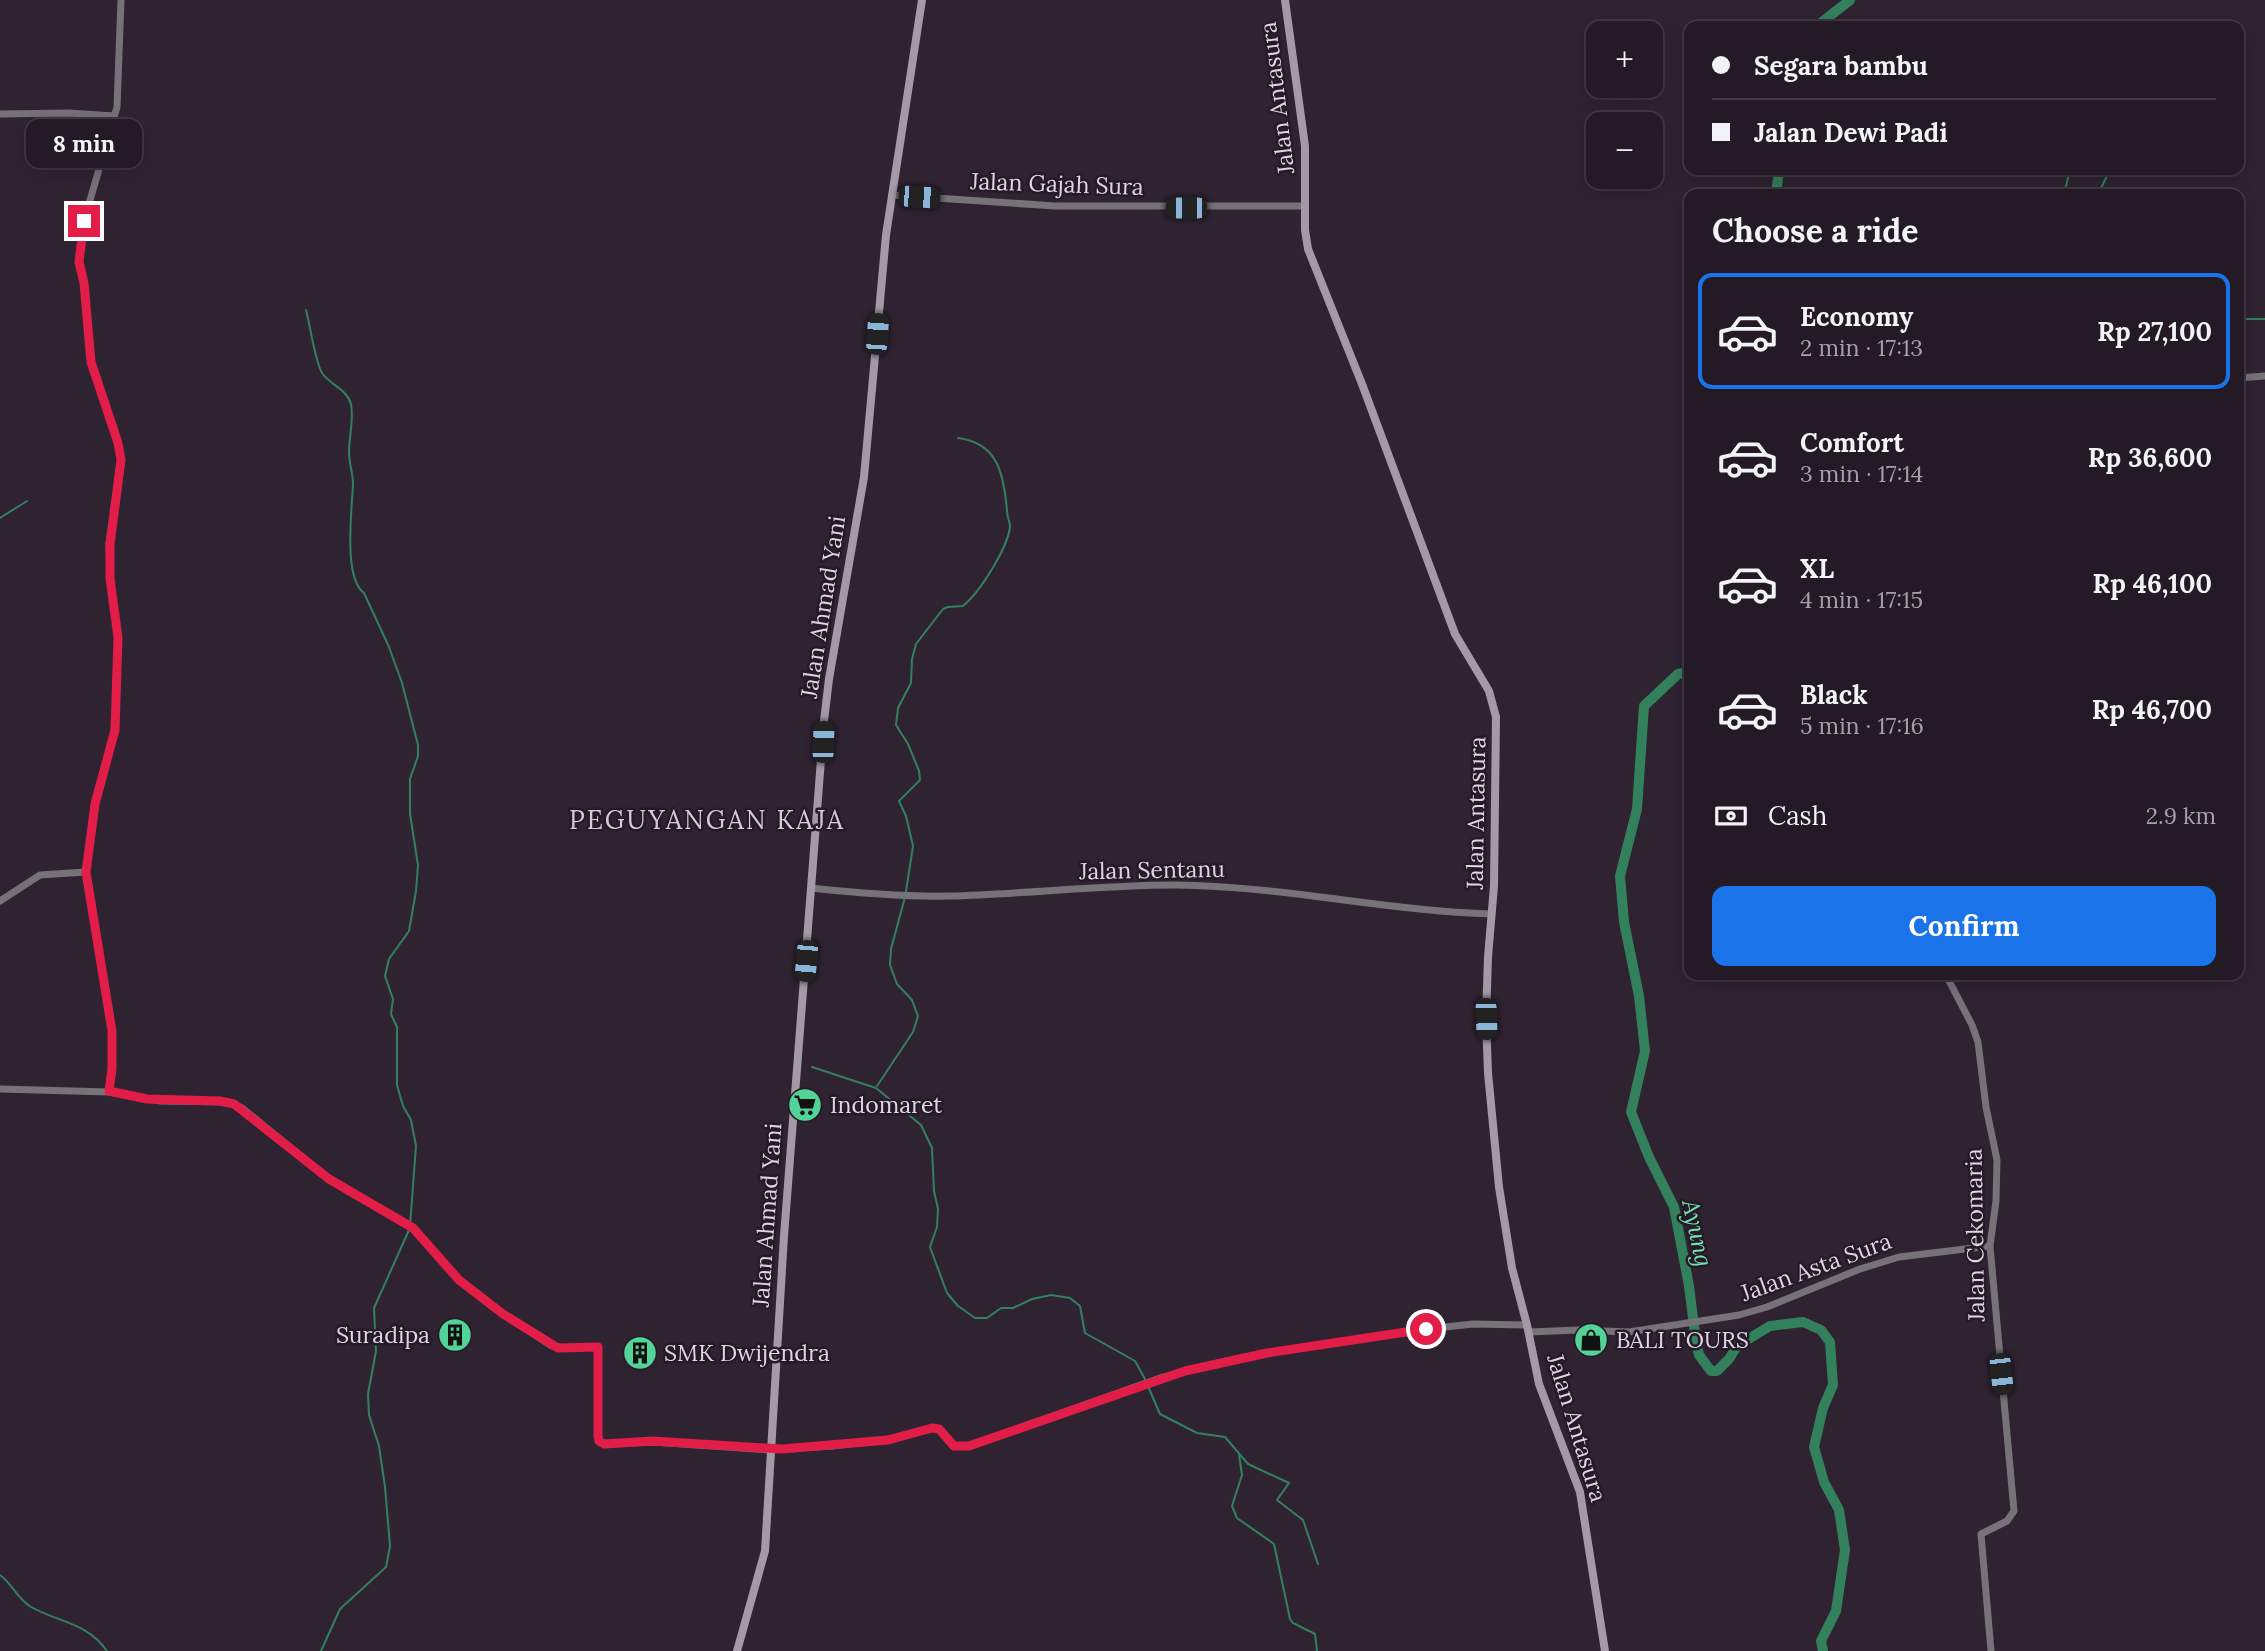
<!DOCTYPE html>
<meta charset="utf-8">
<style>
:root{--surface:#231a26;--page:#2b232e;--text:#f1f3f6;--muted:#a3a1a7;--line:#403843;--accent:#1a73e8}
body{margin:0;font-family:Lora,serif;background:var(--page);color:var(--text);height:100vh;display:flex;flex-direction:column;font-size:26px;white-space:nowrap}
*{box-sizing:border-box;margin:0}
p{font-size:23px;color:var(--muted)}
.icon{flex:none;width:38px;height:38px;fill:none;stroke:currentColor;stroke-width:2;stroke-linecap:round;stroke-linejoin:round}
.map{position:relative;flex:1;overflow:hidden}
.side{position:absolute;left:1684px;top:189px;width:560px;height:791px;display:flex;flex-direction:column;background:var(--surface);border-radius:14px;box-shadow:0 4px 18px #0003,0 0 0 2px var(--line)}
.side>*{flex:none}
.hud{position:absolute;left:1684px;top:21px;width:560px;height:154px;border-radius:14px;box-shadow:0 4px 18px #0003,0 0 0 2px var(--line);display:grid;align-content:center;height:154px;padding:0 28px;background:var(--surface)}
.controls{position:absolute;left:1586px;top:21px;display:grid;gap:14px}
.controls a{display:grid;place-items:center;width:77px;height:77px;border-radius:14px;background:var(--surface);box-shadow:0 4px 18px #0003,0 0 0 2px var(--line);font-size:35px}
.end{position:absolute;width:32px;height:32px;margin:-16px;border:9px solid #e11d48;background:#fff;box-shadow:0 0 0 4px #fff}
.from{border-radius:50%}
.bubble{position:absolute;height:49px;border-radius:14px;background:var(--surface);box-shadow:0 4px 18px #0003,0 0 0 2px var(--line);font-size:23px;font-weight:800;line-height:49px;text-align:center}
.car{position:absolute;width:21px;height:42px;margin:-21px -10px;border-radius:9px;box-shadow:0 0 5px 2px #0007;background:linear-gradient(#222 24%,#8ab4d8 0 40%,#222 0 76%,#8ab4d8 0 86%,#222 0)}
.hud b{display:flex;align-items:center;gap:24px;height:66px;font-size:26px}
.hud b+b{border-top:2px solid var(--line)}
.hud i{width:18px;height:18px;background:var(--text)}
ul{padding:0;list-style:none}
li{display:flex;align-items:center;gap:21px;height:116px;margin:0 14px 10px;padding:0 14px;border:4px solid transparent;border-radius:14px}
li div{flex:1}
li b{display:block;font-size:26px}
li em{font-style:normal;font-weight:800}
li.active{border-color:var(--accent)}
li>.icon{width:63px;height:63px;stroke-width:1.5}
h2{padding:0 28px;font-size:32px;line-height:84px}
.pay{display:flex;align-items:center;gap:18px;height:77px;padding:0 28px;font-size:26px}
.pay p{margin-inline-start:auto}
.primary-button{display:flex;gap:14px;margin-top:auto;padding:14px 28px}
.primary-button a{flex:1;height:80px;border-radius:14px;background:var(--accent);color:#fff;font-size:28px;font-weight:800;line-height:80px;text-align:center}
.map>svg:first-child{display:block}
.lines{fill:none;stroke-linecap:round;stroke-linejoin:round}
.stream{stroke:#33815c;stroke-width:2}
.river{stroke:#33815c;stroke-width:10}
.tertiary{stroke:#777178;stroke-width:7}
.secondary{stroke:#a49aa6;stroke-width:8}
.route{stroke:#e11d48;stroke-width:9}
.labels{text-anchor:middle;stroke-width:5;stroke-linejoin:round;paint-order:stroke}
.street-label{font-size:23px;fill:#ddd5df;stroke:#251a28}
.poi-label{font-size:23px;fill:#ddd5df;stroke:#251a28;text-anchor:start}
.water-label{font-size:24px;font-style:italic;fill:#76e1ab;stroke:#251a28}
.quarter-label{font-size:26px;letter-spacing:2px;fill:#d6c7d9;stroke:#251a28}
</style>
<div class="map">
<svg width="2265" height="1651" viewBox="0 0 2265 1651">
<rect width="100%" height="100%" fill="#2f2332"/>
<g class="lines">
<g class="stream">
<path d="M2064 194 2070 170"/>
<path d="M2098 194 2110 170"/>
<path d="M306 310C310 325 315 361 322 373 330 385 347 389 351 404 354 419 349 437 349 452 349 463 353 474 353 484 352 509 343 578 364 593L389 647 402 683 418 745V756L410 779V814L418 865 416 891 409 931 389 959 385 976 393 999 391 1014 397 1027V1085L403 1106 411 1120 416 1146 410 1225"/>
<path d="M2238 319H2265"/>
<path d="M0 518 27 501"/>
<path d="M906 891 913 846 906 816 899 801 920 780 919 771 908 744 896 725 898 708 911 683 912 659 916 644 943 609 948 607 963 606C980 592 1007 549 1010 527 1010 522 1007 516 1007 511 1004 476 999 443 958 438"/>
<path d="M812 1067 876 1088 921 1125 932 1148 934 1191 938 1209 937 1227 930 1247 947 1293 958 1306 975 1318H987L1001 1308H1013L1032 1299 1051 1295 1070 1298 1080 1306 1085 1333 1135 1361 1145 1379"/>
<path d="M877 1086 913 1032 918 1016 912 1000 897 984 890 965 891 949 905 897"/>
<path d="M1147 1384 1160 1414 1197 1433 1225 1437 1248 1464 1289 1483 1277 1500 1303 1520 1318 1564"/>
<path d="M1239 1454 1242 1475 1232 1506 1237 1518 1274 1544 1290 1619 1293 1623 1315 1634 1317 1651"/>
<path d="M0 1575C12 1583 17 1599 31 1607 58 1622 88 1623 107 1651"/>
<path d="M321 1651 340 1609 386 1567 390 1546 385 1487 379 1446 369 1415 368 1394 376 1351 374 1308 409 1230"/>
</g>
<g class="river">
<path d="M1817 26 1850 0"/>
<path d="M1776 194 1779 170"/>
<path d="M1689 672 1678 674 1644 706 1637 809 1620 876 1624 922 1639 996 1645 1051 1631 1112 1649 1157 1674 1207 1689 1286 1696 1342 1699 1355 1711 1371H1717L1729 1359 1737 1346 1770 1326 1803 1322 1821 1330 1830 1342 1833 1385 1823 1408 1814 1447 1824 1482 1839 1510 1845 1550 1836 1611 1821 1641 1823 1651"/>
</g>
<g class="tertiary">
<path d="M0 114 69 113 114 116"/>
<path d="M892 195 1055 206H1305"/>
<path d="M2238 378 2265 376"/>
<path d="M811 888C857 893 903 897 949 896 1025 894 1101 885 1176 885 1282 886 1387 911 1492 914"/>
<path d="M0 901 40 875 86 872"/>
<path d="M1946 975 1972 1025 1978 1042 1986 1107 1997 1160 1996 1201 1990 1246 2014 1511 2007 1521 1981 1534 1991 1651"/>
<path d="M0 1089 109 1092 161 1101 228 1102 242 1108 329 1179 414 1229 459 1280 503 1314 552 1346 563 1348 598 1347V1436L599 1442 604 1444 653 1442 771 1450 832 1446 888 1440 932 1428 939 1429 953 1446H969L1160 1378 1227 1361 1267 1353 1426 1329 1473 1324 1527 1325"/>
<path d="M109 1092 112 1069V1031L86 872 95 804 115 730 118 638 110 578 109 544 121 460 118 443 91 362 84 283 79 262 84 221 117 107 121 0"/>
<path d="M1529 1332 1578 1330 1629 1332 1739 1315 1767 1307 1860 1269 1899 1257 1990 1246"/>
</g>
<g class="secondary">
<path d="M1285 0 1305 146V230L1308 249 1362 384 1455 634 1489 691 1496 717 1494 886 1488 957 1486 1019 1488 1073 1499 1187 1512 1268 1527 1325 1539 1384 1580 1492 1605 1651"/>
<path d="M737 1651 765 1551 784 1236 824 721 829 679 864 477 886 235 922 0"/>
</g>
</g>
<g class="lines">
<path class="route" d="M84 221 79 262 84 283 91 362 118 443 121 460 110 544V578L118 638 115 730 95 804 86 872 112 1031V1069L109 1091 147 1099 220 1101 234 1104 329 1179 413 1228 459 1280 503 1314 558 1348 598 1347V1436L599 1441 604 1444 653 1441 782 1449 888 1440 932 1428 939 1429 954 1446H969L1185 1371 1267 1353 1426 1329"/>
</g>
<defs>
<g id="supermarket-disc" transform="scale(1.75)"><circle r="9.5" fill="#52d397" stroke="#251a28"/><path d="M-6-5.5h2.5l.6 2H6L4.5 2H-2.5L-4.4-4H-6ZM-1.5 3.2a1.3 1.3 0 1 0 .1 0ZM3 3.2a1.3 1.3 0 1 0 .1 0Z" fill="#111"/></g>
<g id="building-disc" transform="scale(1.75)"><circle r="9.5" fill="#52d397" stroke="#251a28"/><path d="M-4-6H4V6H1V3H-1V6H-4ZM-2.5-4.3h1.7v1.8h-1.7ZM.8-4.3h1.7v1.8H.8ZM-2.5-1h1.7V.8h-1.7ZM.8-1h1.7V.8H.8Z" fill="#111"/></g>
<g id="shop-disc" transform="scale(1.75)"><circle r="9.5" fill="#52d397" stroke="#251a28"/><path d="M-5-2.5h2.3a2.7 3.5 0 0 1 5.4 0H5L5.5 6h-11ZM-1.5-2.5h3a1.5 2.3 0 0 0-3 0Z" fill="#111"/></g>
</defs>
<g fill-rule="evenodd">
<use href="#supermarket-disc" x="805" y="1105"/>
<use href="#building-disc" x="455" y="1335"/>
<use href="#shop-disc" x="1591" y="1340"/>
<use href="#building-disc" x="640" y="1353"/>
</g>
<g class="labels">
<g class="street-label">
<text transform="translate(1277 98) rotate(-97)" y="8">Jalan Antasura</text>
<text transform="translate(1057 184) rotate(2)" y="8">Jalan Gajah Sura</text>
<text transform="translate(823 607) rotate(-81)" y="8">Jalan Ahmad Yani</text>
<text transform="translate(1476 813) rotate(-89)" y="8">Jalan Antasura</text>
<text transform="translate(1152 870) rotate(-1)" y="8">Jalan Sentanu</text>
<text transform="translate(767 1215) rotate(-86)" y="8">Jalan Ahmad Yani</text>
<text transform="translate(1975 1235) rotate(-91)" y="8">Jalan Cekomaria</text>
<text transform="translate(1816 1267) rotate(-20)" y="8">Jalan Asta Sura</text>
<text transform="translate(1577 1428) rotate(73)" y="8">Jalan Antasura</text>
</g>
<g class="poi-label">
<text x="830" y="1113">Indomaret</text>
<text x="430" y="1343" text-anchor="end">Suradipa</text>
<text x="1616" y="1348">BALI TOURS</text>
<text x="664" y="1361">SMK Dwijendra</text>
</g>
<g class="water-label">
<text transform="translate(1697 1233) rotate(78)" y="8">Ayung</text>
</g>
<g class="quarter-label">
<text x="707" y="829">PEGUYANGAN KAJA</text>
</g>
</g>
</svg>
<div class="controls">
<a>+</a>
<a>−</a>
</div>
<i class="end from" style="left:1426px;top:1329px"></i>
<i class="end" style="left:84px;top:221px"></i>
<div class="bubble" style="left:26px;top:119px;width:116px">8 min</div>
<i class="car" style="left:919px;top:197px;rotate:94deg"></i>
<i class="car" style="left:1186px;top:208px;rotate:270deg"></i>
<i class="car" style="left:877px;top:334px;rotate:4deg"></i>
<i class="car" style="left:823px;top:742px;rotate:2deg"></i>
<i class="car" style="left:806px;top:961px;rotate:185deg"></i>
<i class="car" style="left:1486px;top:1019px;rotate:178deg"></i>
<i class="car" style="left:2001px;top:1374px;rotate:174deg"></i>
<div class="hud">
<b><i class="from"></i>Segara bambu</b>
<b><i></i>Jalan Dewi Padi</b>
</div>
<section class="side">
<h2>Choose a ride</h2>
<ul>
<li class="active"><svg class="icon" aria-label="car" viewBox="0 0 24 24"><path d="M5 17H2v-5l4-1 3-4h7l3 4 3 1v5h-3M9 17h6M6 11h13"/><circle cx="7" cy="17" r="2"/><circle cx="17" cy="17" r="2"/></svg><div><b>Economy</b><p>2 min · 17:13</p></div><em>Rp 27,100</em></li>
<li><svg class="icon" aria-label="car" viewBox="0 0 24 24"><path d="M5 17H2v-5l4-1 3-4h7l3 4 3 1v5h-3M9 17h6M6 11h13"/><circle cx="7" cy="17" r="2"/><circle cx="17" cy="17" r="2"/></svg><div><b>Comfort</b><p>3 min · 17:14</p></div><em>Rp 36,600</em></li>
<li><svg class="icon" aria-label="car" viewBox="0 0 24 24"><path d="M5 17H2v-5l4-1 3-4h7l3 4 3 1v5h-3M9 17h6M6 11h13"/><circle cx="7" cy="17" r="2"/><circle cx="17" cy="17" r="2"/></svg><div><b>XL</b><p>4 min · 17:15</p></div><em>Rp 46,100</em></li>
<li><svg class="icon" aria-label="car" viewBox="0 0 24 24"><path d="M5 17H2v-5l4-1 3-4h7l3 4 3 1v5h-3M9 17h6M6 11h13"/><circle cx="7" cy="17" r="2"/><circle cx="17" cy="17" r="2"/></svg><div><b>Black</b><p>5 min · 17:16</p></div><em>Rp 46,700</em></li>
</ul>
<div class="pay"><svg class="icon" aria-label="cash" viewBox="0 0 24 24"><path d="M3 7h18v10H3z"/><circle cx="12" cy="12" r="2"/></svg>Cash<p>2.9 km</p></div>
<div class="primary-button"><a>Confirm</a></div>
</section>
</div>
